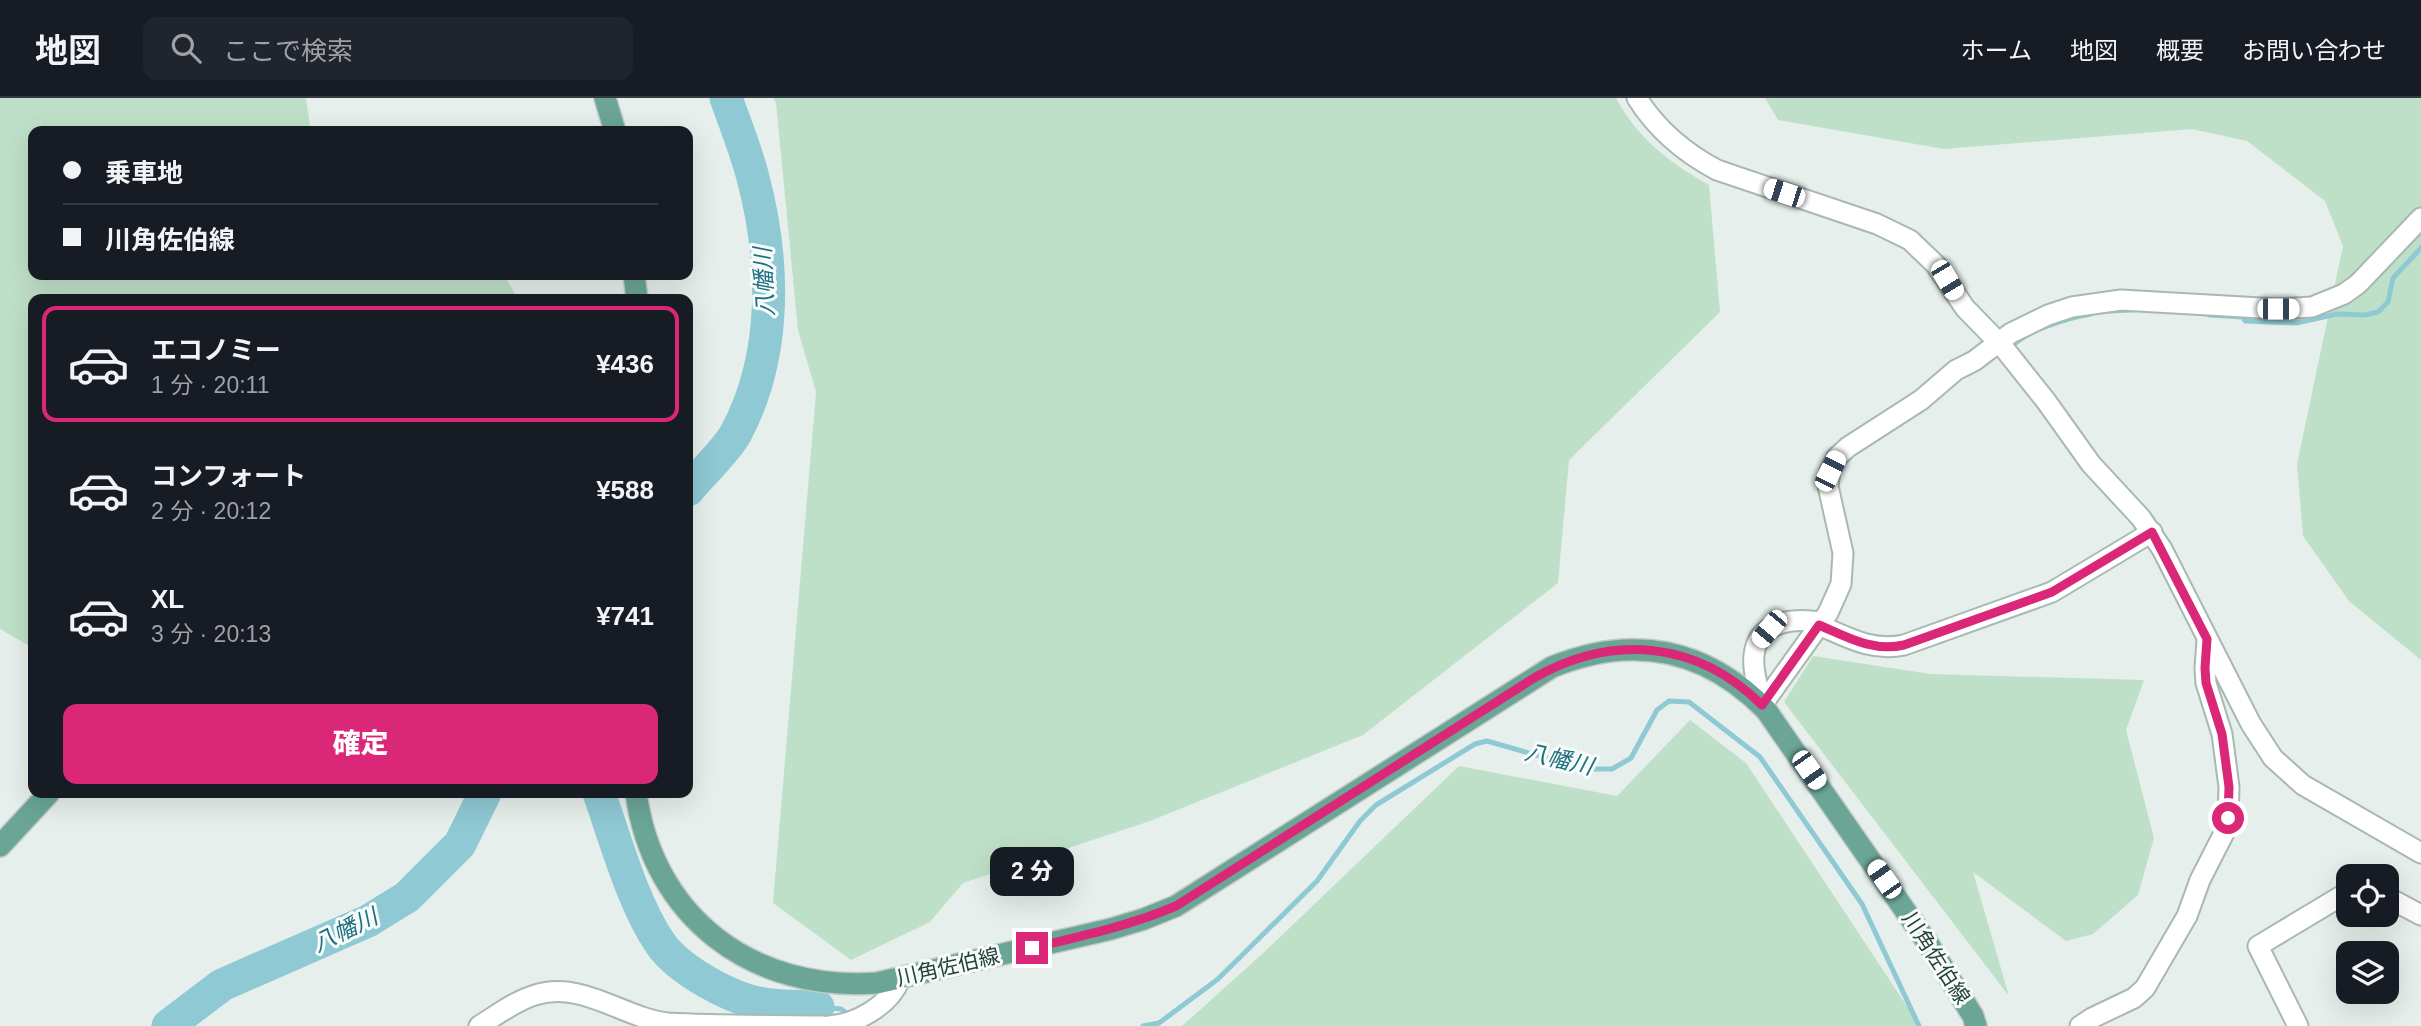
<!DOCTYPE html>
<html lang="ja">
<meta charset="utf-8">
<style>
:root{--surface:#171b24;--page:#20242c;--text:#f1f3f6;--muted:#9ea1a6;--line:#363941;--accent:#db2777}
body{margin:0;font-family:Helvetica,"Noto Sans JP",sans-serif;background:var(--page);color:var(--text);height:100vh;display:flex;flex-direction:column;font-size:26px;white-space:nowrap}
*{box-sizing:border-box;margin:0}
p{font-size:23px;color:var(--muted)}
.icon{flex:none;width:38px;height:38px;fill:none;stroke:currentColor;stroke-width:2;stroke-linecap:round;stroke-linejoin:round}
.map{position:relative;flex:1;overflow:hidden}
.drawer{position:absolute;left:28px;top:196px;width:665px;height:504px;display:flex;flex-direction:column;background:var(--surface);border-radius:14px;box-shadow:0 7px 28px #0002}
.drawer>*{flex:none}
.top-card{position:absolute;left:28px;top:28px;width:665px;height:154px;border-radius:14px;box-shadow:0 7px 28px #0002;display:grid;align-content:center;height:154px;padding:0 35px;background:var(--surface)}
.fabs{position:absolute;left:2336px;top:766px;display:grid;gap:14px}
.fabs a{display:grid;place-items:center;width:63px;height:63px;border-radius:14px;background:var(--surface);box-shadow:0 7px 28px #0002;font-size:35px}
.end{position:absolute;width:32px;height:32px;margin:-16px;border:9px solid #db2777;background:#fff;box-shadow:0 0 0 4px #fff}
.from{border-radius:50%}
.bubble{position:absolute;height:49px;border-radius:14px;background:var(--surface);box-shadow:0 7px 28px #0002;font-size:23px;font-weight:800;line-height:49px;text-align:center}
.car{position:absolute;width:21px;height:42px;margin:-21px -10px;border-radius:9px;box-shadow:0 0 5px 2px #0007;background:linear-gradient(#fff 24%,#345 0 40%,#fff 0 76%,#345 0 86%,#fff 0)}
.top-card b{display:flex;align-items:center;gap:24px;height:66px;font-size:26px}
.top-card b+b{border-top:2px solid var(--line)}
.top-card i{width:18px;height:18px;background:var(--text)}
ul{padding:12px 0 0;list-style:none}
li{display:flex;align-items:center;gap:21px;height:116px;margin:0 14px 10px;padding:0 21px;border:4px solid transparent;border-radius:14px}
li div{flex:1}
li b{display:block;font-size:26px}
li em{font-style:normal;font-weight:800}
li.on{border-color:var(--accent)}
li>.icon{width:63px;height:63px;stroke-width:1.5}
.cta{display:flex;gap:14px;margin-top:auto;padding:14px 35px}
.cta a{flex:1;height:80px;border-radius:14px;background:var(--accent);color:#fff;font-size:28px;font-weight:800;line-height:80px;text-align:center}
header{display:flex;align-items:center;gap:42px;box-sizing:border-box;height:98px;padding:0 35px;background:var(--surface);border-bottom:2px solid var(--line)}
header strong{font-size:33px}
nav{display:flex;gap:38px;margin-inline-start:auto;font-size:24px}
.search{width:490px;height:63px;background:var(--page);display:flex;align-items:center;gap:18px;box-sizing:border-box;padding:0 24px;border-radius:14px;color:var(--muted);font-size:26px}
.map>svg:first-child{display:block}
.green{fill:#bfe0c8}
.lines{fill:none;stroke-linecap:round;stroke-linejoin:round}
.stream{stroke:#8ec9d4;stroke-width:5}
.river{stroke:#8ec9d4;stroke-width:33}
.minor-casing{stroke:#a8b8b2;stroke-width:23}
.major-casing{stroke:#c2cac8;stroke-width:24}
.minor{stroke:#fff;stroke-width:19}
.major{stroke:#6aa596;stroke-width:21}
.route{stroke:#db2777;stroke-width:9}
.labels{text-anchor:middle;stroke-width:6;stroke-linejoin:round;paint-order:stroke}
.street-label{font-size:21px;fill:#24423a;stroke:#f7fbf9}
.water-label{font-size:23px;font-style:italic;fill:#1c6f80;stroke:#f7fbf9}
</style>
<header>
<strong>地図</strong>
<div class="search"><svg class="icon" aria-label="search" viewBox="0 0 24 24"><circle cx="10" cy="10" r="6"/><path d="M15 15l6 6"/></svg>ここで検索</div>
<nav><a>ホーム</a><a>地図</a><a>概要</a><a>お問い合わせ</a></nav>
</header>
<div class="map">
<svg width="2421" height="928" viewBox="0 0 2421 928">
<rect width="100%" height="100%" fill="#e6efeb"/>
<g class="green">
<path d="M0 0H306L310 28 320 33H33V177H504L518 201H33V550L0 531Z"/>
<path d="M773 0H1616C1637 40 1671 66 1709 87L1720 214 1569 362 1558 485 1363 637 1150 723 963 785 930 824 851 862 773 805 816 294 798 232 776 5Z"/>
<path d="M1765 0H2421V562L2349 503 2303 438 2297 366 2343 148 2325 103 2247 43 2192 31 1944 51 1778 22Z"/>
<path d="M1813 558 1930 576 2144 582 2126 632 2154 740 2138 797 2093 836 2066 843 1973 774 2009 898 1784 604Z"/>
<path d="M1690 622 1746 665 1920 928H1182L1261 857 1459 668 1617 698Z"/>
</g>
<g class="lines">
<g class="stream">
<path d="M2108 213 2133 212"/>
<path d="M2209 217 2243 219 2245 223 2296 225 2337 216 2365 217 2378 214 2388 204 2393 180 2421 150"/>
<path d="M2011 249C2027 232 2068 220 2091 216"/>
<path d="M815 925 818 909 841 911 850 918"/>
<path d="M1143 928 1159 925 1218 881 1317 783 1360 723 1376 707 1475 646 1487 643 1585 671H1612L1631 660 1657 612 1669 603 1689 604 1760 659 1862 806 1919 928"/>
</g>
<g class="river">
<path d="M688 392C701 376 727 352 736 335 778 256 775 161 752 76 745 50 735 25 726 0"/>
<path d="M599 695C615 740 633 806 660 845 678 872 733 902 764 906 782 909 801 908 818 909"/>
<path d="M168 928 222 887 368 823 407 799 460 746 485 695"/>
</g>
<g class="minor-casing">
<g id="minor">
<path d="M1637 0C1657 32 1683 54 1717 72L1877 126 1910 142 1936 167 1965 210 2003 249 2046 303 2091 366 2141 420 2162 451 2251 626 2273 660 2303 687 2421 755"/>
<path d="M1819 527C1847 539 1872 554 1904 547L2052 494 2152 434"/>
<path d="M1762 607 1828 515 1841 486 1843 455 1828 388 1830 373 1837 359 1848 349 1921 302 1956 272 1974 263 2011 235 2048 217 2072 209 2121 202 2278 211 2312 209 2344 196 2358 186 2421 120"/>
<path d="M1762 607C1759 592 1752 573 1754 557 1758 523 1793 520 1820 524"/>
<path d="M2387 799 2421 817"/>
<path d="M479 928C497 917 515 903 535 897 582 882 623 920 668 925 719 928 772 927 823 928"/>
<path d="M829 928C857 926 890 907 900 881"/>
<path d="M2080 928 2092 920 2134 900 2145 890 2187 818 2200 782 2224 735 2228 720 2229 689 2222 636 2206 585 2205 570 2207 542"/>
<path d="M2298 928 2258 848 2348 794"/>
</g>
</g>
<g class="major-casing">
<g id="major">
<path d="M605 0 615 33"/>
<path d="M634 177 637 201"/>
<path d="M636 695C653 820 753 894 877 885L1111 831 1144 821 1176 808 1552 569C1633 536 1705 550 1766 612L1929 847 1973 918 1976 928"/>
<path d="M0 748 49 695"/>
</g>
</g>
<use href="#minor" class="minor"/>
<use href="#major" class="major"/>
</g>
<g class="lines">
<path class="route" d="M1032 850C1081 838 1129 828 1176 808L1534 580C1613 535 1697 543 1762 607L1819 527C1847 539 1872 554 1904 547L2052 494 2152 434 2207 541 2205 570 2206 585 2222 636 2229 689 2228 720"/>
</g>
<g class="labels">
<g class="street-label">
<text transform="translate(1936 860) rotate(57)" y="7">川角佐伯線</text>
<text transform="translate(948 869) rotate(-13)" y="7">川角佐伯線</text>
</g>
<g class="water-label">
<text transform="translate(764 184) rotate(-93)" y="8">八幡川</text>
<text transform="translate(1559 661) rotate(13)" y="8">八幡川</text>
<text transform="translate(345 832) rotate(-26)" y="8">八幡川</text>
</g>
</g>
</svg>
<div class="fabs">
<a><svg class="icon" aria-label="locate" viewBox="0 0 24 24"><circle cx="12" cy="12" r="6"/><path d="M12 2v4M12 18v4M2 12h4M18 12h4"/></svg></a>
<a><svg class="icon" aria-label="layers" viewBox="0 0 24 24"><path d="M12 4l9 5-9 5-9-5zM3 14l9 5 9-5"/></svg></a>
</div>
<i class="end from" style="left:2228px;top:720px"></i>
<i class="end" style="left:1032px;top:850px"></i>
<div class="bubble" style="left:990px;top:749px;width:84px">2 分</div>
<i class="car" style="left:1784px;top:95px;rotate:288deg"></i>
<i class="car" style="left:1947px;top:182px;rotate:149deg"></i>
<i class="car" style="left:2278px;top:211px;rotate:90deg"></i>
<i class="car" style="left:1830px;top:373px;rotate:26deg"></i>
<i class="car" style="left:1769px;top:531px;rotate:220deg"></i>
<i class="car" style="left:1809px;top:672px;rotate:145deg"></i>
<i class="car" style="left:1884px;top:781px;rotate:325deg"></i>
<div class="top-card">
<b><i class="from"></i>乗車地</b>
<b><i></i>川角佐伯線</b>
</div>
<section class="drawer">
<ul>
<li class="on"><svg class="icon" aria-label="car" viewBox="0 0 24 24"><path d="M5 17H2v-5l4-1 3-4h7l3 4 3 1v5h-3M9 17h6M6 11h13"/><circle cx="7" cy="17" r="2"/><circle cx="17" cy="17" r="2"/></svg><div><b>エコノミー</b><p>1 分 · 20:11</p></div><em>¥436</em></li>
<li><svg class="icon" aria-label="car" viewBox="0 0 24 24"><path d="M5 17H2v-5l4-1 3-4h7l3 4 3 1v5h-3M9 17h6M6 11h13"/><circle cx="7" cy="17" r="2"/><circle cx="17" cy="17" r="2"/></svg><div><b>コンフォート</b><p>2 分 · 20:12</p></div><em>¥588</em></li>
<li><svg class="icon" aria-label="car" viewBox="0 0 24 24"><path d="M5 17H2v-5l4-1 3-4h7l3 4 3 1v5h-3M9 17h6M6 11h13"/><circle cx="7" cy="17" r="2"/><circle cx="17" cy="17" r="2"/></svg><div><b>XL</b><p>3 分 · 20:13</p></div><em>¥741</em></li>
</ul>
<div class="cta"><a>確定</a></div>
</section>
</div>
